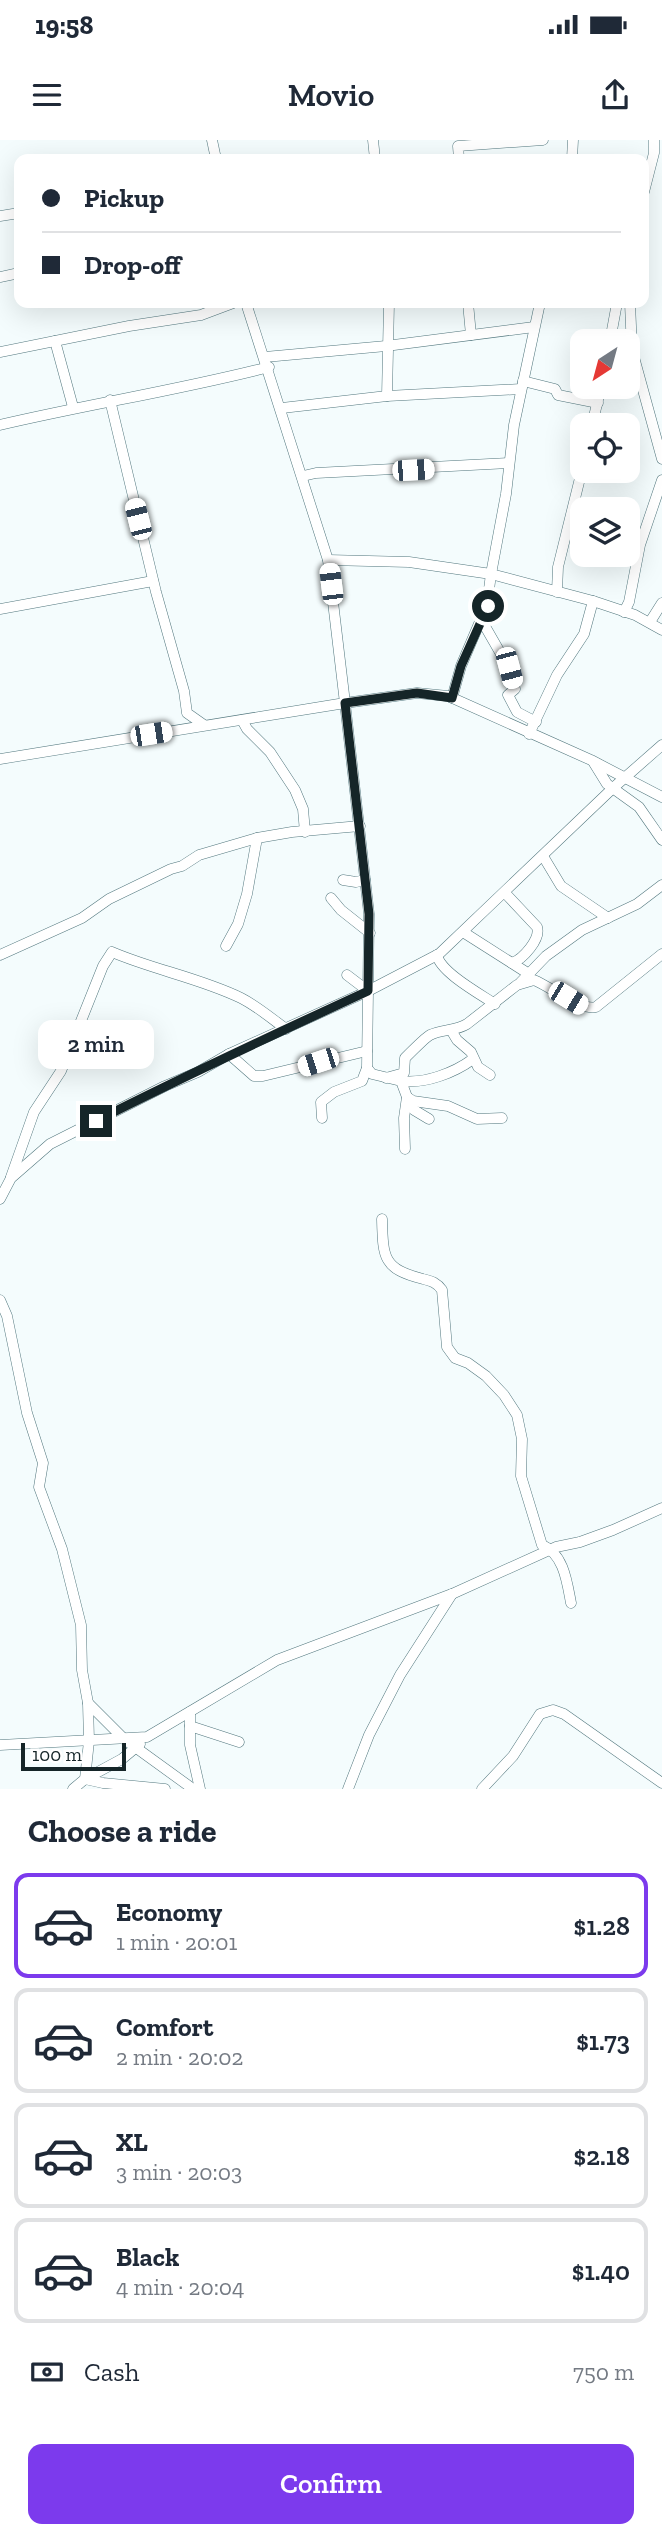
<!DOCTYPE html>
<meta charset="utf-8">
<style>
:root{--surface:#fff;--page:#f2f2f3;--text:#1f2937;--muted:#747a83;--line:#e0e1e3;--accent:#7c3aed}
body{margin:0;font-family:"Zilla Slab",serif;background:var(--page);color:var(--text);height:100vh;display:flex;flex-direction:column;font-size:26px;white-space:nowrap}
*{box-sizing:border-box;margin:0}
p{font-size:23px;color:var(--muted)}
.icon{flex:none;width:38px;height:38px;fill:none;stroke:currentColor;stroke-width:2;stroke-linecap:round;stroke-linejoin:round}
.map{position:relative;height:1649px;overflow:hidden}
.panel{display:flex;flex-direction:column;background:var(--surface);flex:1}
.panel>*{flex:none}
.top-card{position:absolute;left:14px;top:14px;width:635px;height:154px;border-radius:14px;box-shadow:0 7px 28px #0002;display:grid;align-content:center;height:154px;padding:0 28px;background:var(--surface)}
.needle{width:46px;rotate:216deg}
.controls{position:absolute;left:570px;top:189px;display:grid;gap:14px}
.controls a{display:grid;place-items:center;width:70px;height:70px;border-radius:14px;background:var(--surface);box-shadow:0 7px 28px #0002;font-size:35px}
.scale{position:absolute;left:21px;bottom:18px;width:105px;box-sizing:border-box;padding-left:7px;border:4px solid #152528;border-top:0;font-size:19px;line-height:24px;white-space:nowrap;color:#152528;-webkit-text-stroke:5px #fff;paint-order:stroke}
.end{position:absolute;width:32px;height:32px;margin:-16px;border:9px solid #152528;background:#fff;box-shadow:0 0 0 4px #fff}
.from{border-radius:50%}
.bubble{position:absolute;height:49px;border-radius:14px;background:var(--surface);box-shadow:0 7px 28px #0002;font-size:23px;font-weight:600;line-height:49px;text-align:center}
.car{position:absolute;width:21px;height:42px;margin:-21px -10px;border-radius:9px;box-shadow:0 0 5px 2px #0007;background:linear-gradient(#fff 24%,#345 0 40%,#fff 0 76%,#345 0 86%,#fff 0)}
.top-card b{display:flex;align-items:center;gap:24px;height:66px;font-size:26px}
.top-card b+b{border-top:2px solid var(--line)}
.top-card i{width:18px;height:18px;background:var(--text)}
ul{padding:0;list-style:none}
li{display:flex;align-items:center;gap:21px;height:105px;margin:0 14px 10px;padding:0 14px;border:4px solid var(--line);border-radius:14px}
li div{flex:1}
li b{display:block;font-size:26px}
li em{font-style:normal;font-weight:600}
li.selected{border-color:var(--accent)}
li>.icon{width:63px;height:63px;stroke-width:1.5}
h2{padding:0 28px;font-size:32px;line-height:84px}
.pay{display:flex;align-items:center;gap:18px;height:77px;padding:0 28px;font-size:26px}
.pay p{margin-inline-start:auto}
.button{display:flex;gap:14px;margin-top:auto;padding:14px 28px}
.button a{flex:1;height:80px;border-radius:14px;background:var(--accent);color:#fff;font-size:28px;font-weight:600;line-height:80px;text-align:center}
.status{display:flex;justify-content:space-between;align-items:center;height:49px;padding:0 35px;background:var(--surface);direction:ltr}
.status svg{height:19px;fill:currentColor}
header{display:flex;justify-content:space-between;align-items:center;height:91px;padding:0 28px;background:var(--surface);font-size:32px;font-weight:600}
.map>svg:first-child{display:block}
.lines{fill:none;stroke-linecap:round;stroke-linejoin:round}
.minor-casing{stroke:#52777e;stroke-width:11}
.minor{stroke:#fff;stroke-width:10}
.route{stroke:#152528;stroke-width:9}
</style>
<div class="status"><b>19:58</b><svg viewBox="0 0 49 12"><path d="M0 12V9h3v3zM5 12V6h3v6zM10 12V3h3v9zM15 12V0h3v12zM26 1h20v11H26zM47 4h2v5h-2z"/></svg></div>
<header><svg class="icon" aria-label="menu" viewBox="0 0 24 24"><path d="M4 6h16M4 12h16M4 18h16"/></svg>Movio<svg class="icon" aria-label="share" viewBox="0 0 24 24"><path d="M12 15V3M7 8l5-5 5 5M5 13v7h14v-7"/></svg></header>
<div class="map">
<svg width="662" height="1649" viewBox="0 0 662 1649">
<rect width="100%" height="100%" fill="#f4fcfd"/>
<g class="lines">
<g class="minor-casing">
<g id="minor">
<path d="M212 0 216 19"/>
<path d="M373 0 375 19"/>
<path d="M459 19 458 6 543 0"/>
<path d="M572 19 573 0"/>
<path d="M644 52 654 13V0"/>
<path d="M0 76 19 73"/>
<path d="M0 137 19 133"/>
<path d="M468 163 471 195"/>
<path d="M630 163 632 210 662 319"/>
<path d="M55 201 73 267"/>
<path d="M610 201 617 163"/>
<path d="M0 212 129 186 201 175 233 163"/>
<path d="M265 217 386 206 534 187"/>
<path d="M523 241 555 249 558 255 598 263"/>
<path d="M387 256 389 163"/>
<path d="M110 260 156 452 184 551 187 573 204 585"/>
<path d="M282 268 387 256 521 249"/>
<path d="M0 285C89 264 180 250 269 227"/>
<path d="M592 285 601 247"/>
<path d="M303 336 316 333 509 323"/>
<path d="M328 420 409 422 491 434 593 461 635 475 662 490"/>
<path d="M557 452 558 427 583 326"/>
<path d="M0 469 153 441"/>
<path d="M624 472 629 462 640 405 662 340"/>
<path d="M482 481 509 528 515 549 508 555 517 572 536 582"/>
<path d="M650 482 662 463"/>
<path d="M452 558 461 526 487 465 491 434 506 354 514 285 540 163"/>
<path d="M242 580 247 589 270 612 295 650 303 669 305 692"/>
<path d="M529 594 557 535 584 494 593 461"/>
<path d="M0 619 345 563 328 420 246 163"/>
<path d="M594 623 607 644 639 667 662 700"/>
<path d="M543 716 561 746 608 778"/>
<path d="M343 740 356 742 365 740"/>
<path d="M505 753 537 787C541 799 523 819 512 823"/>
<path d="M331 758 341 770 370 793"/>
<path d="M463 792 529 834"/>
<path d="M226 806 238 784 247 754 257 698"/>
<path d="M0 815 82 778 109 759 171 729 182 726 199 715 257 698 292 692 360 686"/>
<path d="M437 815C440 832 480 854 495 864"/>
<path d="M347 835 368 851"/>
<path d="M520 843 546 816 582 790 637 764 662 745"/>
<path d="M451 890 457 900 471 912 478 927 490 935"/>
<path d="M229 914 254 936H263L367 911"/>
<path d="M367 928 372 934 401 941 407 957 413 961 448 966 477 979 502 978"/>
<path d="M386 938 404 933 405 918C409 914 426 897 430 895 442 889 456 891 467 884L517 845 534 840C551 847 581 871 596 867L662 814"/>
<path d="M401 938V941C425 944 454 933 473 919"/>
<path d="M408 958 414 970 429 979"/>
<path d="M322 978 321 962 334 952 362 941 367 928 369 774 345 563 417 553 448 556 591 620 662 657"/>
<path d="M405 1009 404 978 407 957"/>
<path d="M11 1037 34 972 61 931 103 826 112 812C154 830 200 838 241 858 257 866 272 879 286 889"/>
<path d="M0 1059 11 1038 50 1004 165 946 198 932 229 914 368 851 439 814 613 648 662 605"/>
<path d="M382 1079C383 1118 383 1129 423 1139 432 1141 437 1143 442 1150L447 1207 455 1218 468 1223 486 1236 504 1255 517 1275 522 1299 521 1336 542 1405C564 1414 567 1442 571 1463"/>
<path d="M0 1160 7 1176 27 1273 43 1323 39 1347 62 1409 81 1485 82 1530 88 1563 89 1601 85 1639 73 1649"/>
<path d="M88 1563 124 1599 193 1649"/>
<path d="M190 1572V1605L200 1649"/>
<path d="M190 1586 239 1602"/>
<path d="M0 1605 147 1597 277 1520 452 1454 556 1407 580 1402 613 1390 662 1368"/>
<path d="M85 1639 103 1643 165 1649"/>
<path d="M85 1639 122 1619 140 1604"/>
<path d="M348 1649 369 1595 400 1535 452 1454"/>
<path d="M482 1649 513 1616 540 1574 553 1570 564 1574 662 1643"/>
</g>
</g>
<use href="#minor" class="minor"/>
</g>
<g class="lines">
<path class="route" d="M96 981C186 935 277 893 368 851L369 774 345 563 417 553 452 558 461 526 488 466"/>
</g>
</svg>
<div class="controls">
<a><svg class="needle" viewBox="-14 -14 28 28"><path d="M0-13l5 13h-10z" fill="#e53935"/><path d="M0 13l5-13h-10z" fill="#747a83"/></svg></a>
<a><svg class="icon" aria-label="locate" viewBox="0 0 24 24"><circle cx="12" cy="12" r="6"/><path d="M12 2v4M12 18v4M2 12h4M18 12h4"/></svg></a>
<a><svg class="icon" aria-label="layers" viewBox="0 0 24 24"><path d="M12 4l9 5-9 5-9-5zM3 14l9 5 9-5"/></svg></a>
</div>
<div class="scale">100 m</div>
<i class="end from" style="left:488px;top:466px"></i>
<i class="end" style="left:96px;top:981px"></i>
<div class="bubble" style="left:38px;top:880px;width:116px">2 min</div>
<i class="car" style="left:413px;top:330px;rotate:87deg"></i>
<i class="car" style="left:138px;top:379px;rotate:346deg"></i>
<i class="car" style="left:331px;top:444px;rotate:353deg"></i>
<i class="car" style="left:509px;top:528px;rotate:165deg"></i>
<i class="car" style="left:151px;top:594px;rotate:81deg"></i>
<i class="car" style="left:568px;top:858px;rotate:121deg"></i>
<i class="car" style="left:318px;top:922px;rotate:252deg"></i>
<div class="top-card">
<b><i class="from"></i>Pickup</b>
<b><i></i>Drop-off</b>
</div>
</div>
<section class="panel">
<h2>Choose a ride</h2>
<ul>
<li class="selected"><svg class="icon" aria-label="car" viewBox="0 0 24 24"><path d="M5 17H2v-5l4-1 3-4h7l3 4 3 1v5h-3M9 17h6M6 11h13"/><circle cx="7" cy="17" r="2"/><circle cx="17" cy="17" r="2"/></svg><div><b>Economy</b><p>1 min · 20:01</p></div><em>$1.28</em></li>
<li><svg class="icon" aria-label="car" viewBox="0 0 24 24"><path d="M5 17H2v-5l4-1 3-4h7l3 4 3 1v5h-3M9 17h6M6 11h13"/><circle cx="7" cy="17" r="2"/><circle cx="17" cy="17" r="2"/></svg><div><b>Comfort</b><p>2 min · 20:02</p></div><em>$1.73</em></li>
<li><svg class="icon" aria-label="car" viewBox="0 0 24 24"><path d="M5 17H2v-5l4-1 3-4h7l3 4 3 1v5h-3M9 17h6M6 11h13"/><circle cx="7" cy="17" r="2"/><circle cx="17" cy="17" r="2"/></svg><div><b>XL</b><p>3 min · 20:03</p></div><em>$2.18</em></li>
<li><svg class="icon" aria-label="car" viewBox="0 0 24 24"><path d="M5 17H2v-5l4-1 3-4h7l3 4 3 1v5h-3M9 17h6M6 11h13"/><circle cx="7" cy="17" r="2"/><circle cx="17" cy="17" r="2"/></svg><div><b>Black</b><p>4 min · 20:04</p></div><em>$1.40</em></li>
</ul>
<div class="pay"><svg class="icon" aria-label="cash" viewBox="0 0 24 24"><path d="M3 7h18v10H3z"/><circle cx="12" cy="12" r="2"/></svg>Cash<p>750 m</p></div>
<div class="button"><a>Confirm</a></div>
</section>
